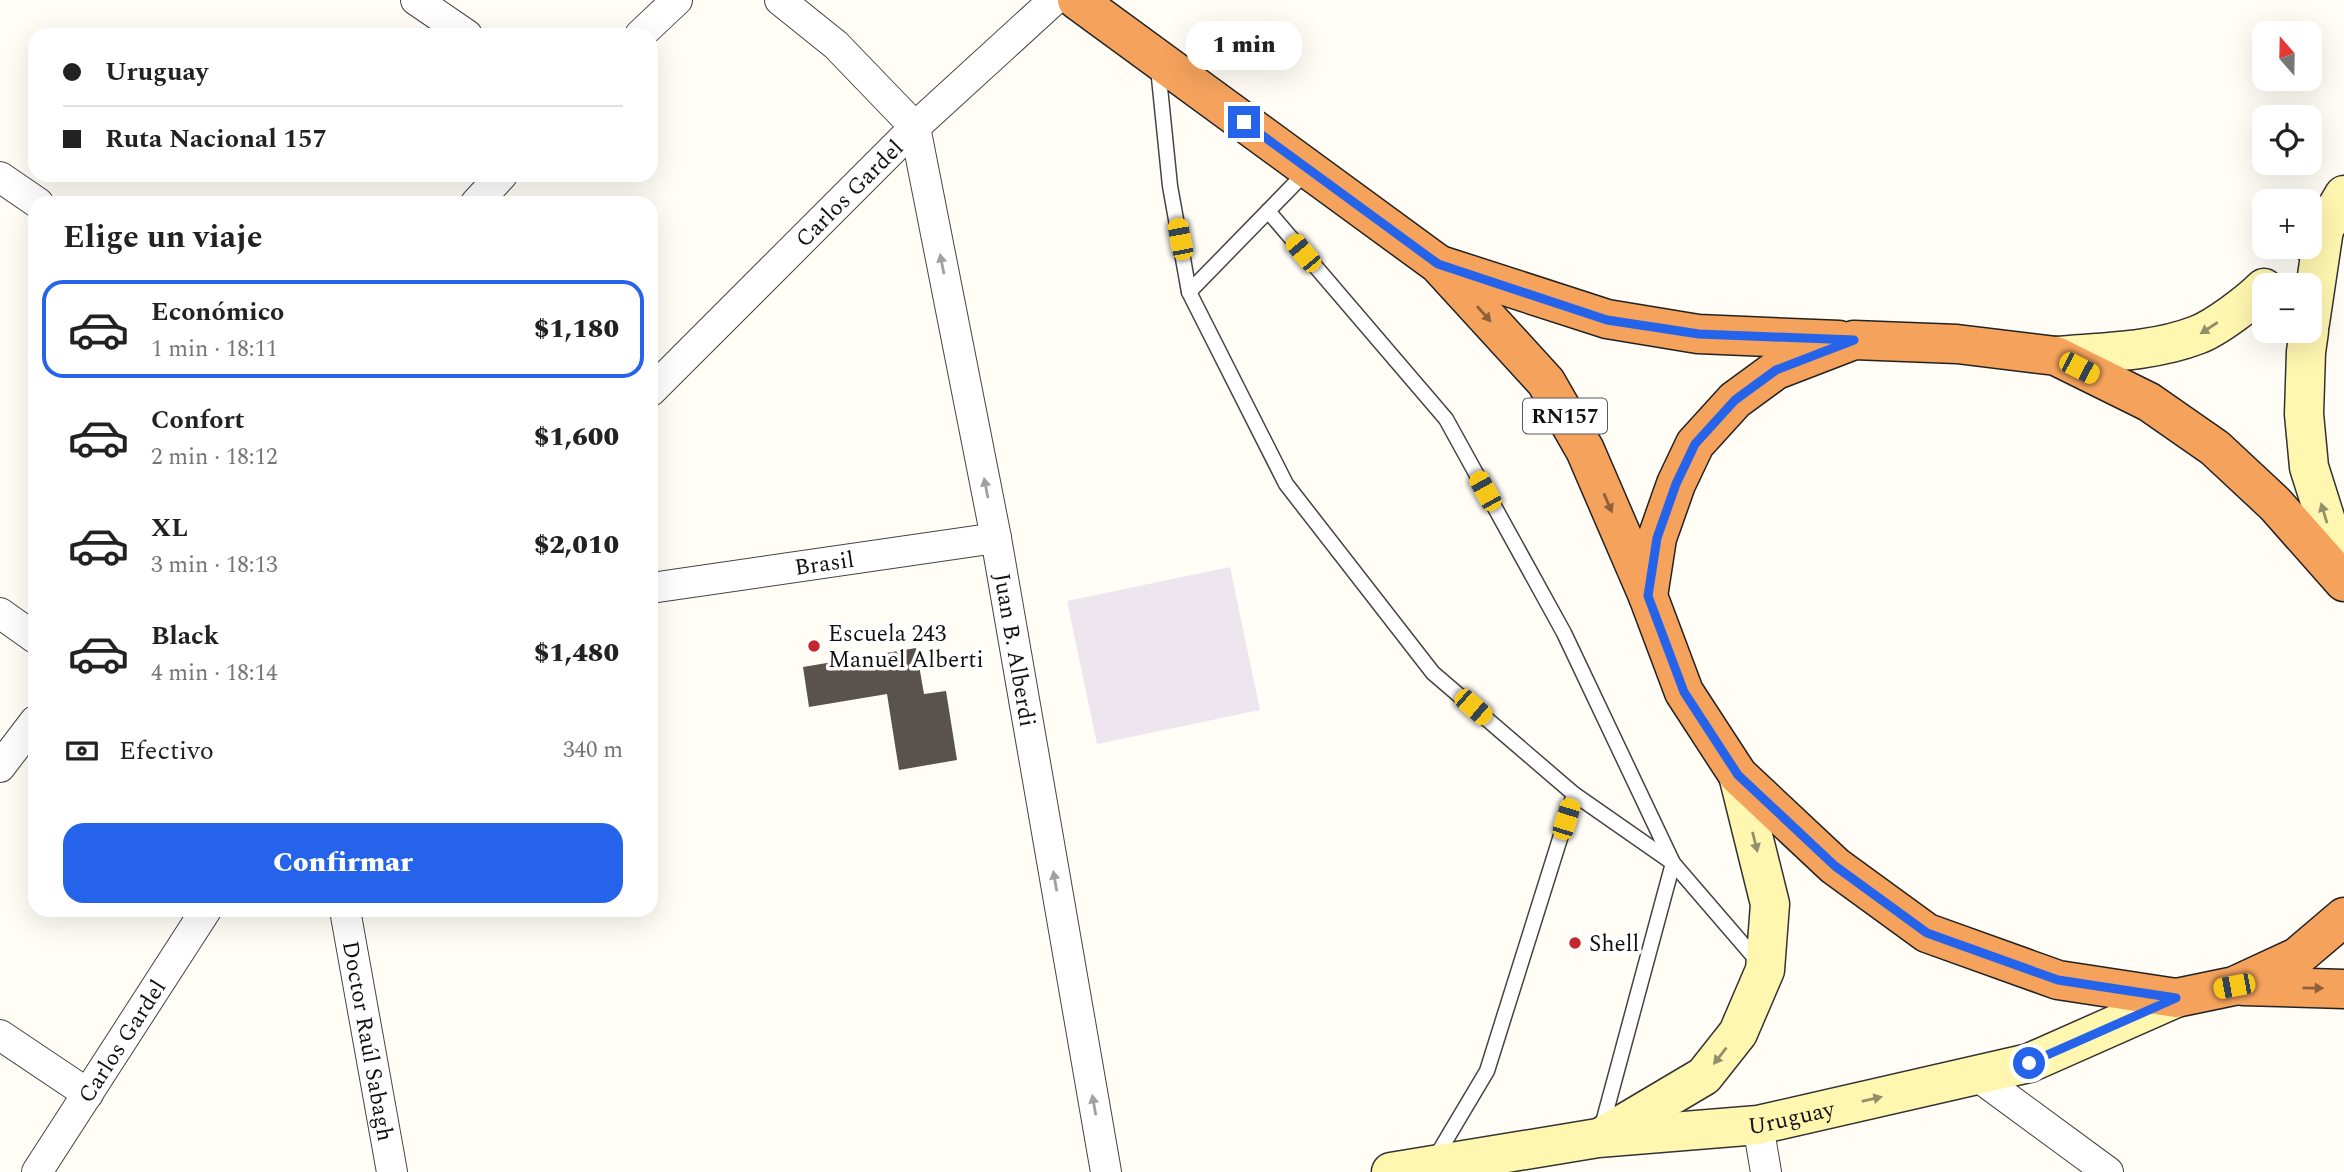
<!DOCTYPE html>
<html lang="es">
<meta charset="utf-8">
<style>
:root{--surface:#fff;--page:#f2f2f2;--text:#222;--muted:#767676;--line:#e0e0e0;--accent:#2563eb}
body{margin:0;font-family:Spectral,serif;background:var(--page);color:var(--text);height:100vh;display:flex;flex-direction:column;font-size:26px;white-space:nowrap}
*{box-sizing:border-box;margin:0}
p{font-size:23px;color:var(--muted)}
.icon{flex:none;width:38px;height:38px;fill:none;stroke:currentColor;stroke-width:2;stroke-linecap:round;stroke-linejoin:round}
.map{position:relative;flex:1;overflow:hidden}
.side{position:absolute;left:28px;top:196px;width:630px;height:721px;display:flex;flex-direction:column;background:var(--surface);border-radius:21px;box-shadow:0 7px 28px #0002}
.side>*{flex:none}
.guide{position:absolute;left:28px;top:28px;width:630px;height:154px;border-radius:21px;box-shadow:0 7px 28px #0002;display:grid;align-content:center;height:154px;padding:0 35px;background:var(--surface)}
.needle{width:46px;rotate:340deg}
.fabs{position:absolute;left:2252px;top:21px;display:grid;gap:14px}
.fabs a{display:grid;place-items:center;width:70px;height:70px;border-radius:14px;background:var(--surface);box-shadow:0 7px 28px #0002;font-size:35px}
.end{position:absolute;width:32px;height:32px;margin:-16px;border:9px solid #2563eb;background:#fff;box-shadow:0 0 0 4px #fff}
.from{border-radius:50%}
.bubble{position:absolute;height:49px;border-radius:21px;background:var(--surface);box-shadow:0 7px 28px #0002;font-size:23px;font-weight:800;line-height:49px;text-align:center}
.car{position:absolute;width:21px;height:42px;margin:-21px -10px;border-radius:9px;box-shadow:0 0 5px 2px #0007;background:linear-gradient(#f5c518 24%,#345 0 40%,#f5c518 0 76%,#345 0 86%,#f5c518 0)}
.guide b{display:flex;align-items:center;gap:24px;height:66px;font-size:26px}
.guide b+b{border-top:2px solid var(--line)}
.guide i{width:18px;height:18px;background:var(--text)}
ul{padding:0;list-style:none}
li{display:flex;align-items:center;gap:21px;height:98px;margin:0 14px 10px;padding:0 21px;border:4px solid transparent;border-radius:21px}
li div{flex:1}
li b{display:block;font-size:26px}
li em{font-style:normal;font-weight:800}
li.on{border-color:var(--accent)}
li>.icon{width:63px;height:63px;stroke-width:1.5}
h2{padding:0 35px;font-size:32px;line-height:84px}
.pay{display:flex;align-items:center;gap:18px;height:77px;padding:0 35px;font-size:26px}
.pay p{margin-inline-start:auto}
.primary-button{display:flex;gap:14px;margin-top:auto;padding:14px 35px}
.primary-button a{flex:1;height:80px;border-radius:21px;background:var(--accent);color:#fff;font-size:28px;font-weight:800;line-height:80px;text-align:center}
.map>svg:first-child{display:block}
.industrial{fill:#eee6ef}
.building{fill:#5a524d}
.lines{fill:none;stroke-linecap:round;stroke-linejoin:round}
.lane-casing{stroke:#444;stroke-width:17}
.street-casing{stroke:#444;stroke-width:32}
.secondary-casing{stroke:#333;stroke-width:41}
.highway-casing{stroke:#222;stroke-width:41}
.lane{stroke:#fff;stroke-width:14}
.street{stroke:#fff;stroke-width:30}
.secondary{stroke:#fff6b0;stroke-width:38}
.highway{stroke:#f5a25d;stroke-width:38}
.oneway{fill:#a0a0a0}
.oneway2{fill:#8e613b}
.oneway3{fill:#948f68}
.route{stroke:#2563eb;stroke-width:9}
.poi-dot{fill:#c4262e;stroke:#fff;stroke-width:2.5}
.labels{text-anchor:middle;stroke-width:7;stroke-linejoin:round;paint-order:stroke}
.shield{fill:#fff;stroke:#585858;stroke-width:2}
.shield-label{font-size:21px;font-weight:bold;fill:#111}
.street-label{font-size:23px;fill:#111;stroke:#fff}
.poi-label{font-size:23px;fill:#111;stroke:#fff;text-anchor:start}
</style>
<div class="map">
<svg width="2344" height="1172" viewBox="0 0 2344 1172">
<rect width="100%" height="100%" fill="#fffdf5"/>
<path class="industrial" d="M1230 567 1260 710 1097 744 1067 601Z"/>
<path class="building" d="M916 648 924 694 946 691 957 760 899 770 887 694 809 707 803 667Z"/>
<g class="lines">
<g class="lane-casing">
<g id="lane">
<path d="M1158 68 1170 186 1189 292 1286 484 1433 673 1574 794 1673 863 1760 964"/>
<path d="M1268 211 1446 419 1564 633 1673 863 1601 1130"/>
<path d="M1189 292 1308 170"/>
<path d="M1434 1160 1487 1071 1574 794"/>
</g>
</g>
<g class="street-casing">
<g id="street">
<path d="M416 0 467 35"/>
<path id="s1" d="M780 0 836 45 915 127 996 538 1106 1172"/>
<path d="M640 35 677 0"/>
<path d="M0 177 38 203"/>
<path d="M476 203 502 175"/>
<path id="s2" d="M651 391 915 127 1054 0"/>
<path id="s3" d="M651 588 996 538"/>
<path d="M0 613 35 638"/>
<path d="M0 767 35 721"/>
<path id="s4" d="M345 910 392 1172"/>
<path d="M0 1035 88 1094"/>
<path d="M1976 1075 2108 1172"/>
<path d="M1758 1125 1766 1172"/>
<path id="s5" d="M37 1172 206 910"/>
</g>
</g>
<g class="secondary-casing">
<g id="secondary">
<path d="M2310 243 2324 229 2344 195"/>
<path d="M2310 323 2324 229"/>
<path d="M2309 331 2306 352 2304 414 2309 467 2344 578"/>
<path d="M2056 356C2102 352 2153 352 2197 335 2216 328 2250 302 2264 288"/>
<path d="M1606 1134 1704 1076 1738 1033 1765 970 1770 904 1738 775"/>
<path id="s6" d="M1391 1172 1598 1138 1758 1125 2029 1063 2176 998"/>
</g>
</g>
<g class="highway-casing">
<g id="highway">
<path d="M1077 0 1438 264 1546 382 1585 450 1648 596"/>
<path d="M1440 265 1607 319 1698 334 1839 340"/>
<path d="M2344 582 2275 504 2215 448 2149 402 2056 356 1957 344 1854 340 1776 370 1735 400 1695 444 1676 484 1657 538 1648 596 1684 692 1738 775 1835 866 1927 933 2058 980 2176 998 2234 986 2297 957 2344 917"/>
<path d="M2243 986 2344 989"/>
</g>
</g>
<use href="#lane" class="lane"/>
<use href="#street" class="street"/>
<use href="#secondary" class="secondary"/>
<use href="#highway" class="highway"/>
</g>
<defs><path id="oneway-solid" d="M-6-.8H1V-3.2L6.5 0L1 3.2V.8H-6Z" transform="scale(1.75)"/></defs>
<g class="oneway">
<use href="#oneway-solid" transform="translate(942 264) rotate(-101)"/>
<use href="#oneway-solid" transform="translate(986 488) rotate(-101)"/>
<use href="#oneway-solid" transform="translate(1055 881) rotate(-100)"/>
<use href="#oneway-solid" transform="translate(1094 1105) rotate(-100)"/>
</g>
<g class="oneway2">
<use href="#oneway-solid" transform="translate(1484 314) rotate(48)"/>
<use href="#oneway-solid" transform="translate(1608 503) rotate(67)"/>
<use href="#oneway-solid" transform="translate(2313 988) rotate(1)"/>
</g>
<g class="oneway3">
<use href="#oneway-solid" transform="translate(2209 328) rotate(147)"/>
<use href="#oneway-solid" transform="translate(2324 513) rotate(-107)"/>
<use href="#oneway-solid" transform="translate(1755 842) rotate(76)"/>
<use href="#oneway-solid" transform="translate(1720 1056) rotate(128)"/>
<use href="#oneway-solid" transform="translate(1872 1099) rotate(-13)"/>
</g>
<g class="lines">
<path class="route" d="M1244 122 1438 264 1607 320 1699 334 1854 340 1776 370 1735 400 1695 444 1676 484 1657 538 1648 596 1684 692 1738 775 1835 866 1927 933 2058 980 2176 998 2029 1063"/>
</g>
<g class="poi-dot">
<circle cx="814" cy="646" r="7"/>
<circle cx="1575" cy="943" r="7"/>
</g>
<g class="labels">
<rect class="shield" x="1523" y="398.5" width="84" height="35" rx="5"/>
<g class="shield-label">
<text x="1565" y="423">RN157</text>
</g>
<g class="street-label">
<text dy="8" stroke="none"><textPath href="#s2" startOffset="280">Carlos Gardel</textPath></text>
<text dy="8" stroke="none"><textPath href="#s3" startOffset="175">Brasil</textPath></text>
<text dy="8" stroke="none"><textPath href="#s1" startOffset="718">Juan B. Alberdi</textPath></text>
<text dy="8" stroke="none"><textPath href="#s5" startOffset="156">Carlos Gardel</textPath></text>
<text dy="8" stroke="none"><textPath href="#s4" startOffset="133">Doctor Raúl Sabagh</textPath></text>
<text dy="8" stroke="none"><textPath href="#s6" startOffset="404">Uruguay</textPath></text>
</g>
<g class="poi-label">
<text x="828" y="641">Escuela 243<tspan x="828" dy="26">Manuel Alberti</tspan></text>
<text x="1589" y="951">Shell</text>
</g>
</g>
</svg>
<div class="fabs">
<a><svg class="needle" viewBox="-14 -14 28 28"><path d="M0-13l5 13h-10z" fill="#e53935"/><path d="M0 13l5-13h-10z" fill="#767676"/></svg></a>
<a><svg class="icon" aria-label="locate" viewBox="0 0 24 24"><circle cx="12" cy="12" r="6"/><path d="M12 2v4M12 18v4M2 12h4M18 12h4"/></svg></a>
<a>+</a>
<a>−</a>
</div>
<i class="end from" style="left:2029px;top:1063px"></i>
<i class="end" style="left:1244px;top:122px"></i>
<div class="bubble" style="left:1186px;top:21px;width:116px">1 min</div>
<i class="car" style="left:1180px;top:239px;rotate:349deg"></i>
<i class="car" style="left:1303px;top:253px;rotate:320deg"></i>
<i class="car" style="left:2079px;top:368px;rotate:117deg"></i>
<i class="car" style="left:1485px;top:491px;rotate:331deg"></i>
<i class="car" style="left:1473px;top:707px;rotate:131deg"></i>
<i class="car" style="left:1566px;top:819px;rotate:17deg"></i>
<i class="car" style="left:2234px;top:986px;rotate:259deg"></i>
<div class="guide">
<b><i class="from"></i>Uruguay</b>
<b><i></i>Ruta Nacional 157</b>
</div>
<section class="side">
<h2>Elige un viaje</h2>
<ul>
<li class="on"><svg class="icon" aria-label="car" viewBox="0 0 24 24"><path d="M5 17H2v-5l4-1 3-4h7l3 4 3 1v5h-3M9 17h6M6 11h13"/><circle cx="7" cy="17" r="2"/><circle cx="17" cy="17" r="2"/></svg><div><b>Económico</b><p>1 min · 18:11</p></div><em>$1,180</em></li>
<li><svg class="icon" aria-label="car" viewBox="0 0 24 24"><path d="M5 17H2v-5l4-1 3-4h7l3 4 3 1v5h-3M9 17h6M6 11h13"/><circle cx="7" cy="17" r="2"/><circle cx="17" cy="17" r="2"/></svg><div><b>Confort</b><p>2 min · 18:12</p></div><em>$1,600</em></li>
<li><svg class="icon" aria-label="car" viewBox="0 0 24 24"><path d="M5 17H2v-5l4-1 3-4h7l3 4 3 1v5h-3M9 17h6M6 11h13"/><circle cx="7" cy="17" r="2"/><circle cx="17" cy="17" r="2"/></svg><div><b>XL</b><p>3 min · 18:13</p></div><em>$2,010</em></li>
<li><svg class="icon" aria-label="car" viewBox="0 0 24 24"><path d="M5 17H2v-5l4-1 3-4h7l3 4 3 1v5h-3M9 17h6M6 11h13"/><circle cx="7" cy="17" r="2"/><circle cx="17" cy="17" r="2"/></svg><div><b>Black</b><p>4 min · 18:14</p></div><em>$1,480</em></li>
</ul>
<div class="pay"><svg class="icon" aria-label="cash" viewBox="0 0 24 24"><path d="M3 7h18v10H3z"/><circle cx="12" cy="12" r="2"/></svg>Efectivo<p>340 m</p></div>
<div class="primary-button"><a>Confirmar</a></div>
</section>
</div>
